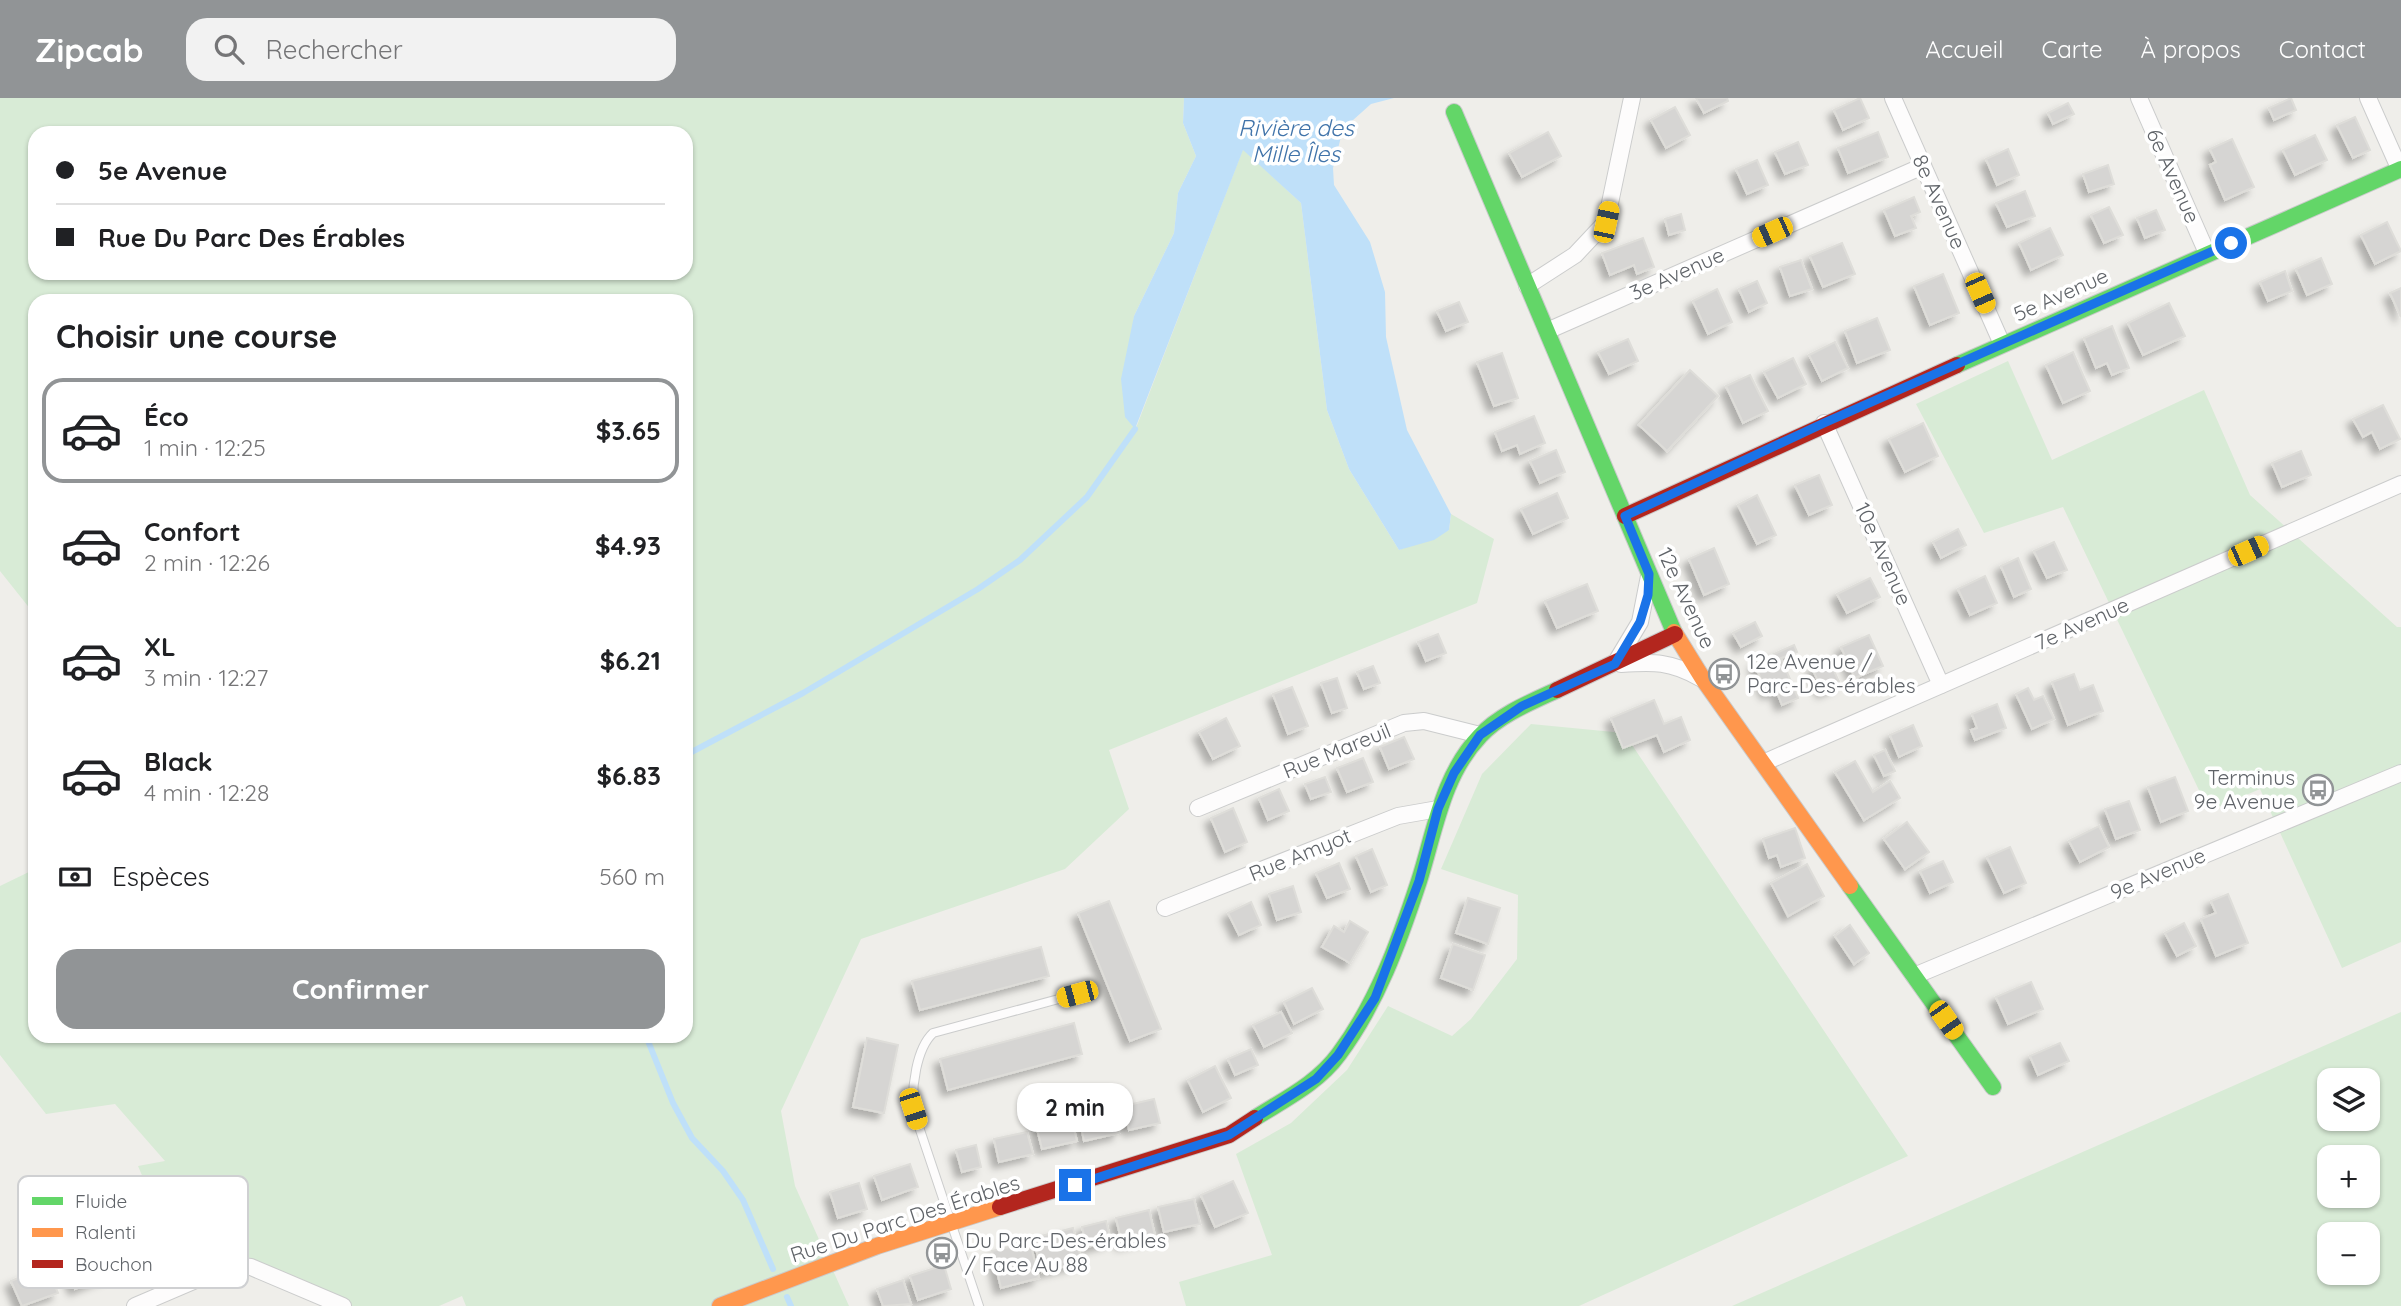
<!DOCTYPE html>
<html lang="fr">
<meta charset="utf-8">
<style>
:root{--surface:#fff;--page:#f2f2f2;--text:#202124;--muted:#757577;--line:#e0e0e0;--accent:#919496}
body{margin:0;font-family:Quicksand,sans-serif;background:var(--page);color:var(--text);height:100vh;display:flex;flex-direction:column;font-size:26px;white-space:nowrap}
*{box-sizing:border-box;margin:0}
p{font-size:23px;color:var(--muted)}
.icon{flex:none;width:38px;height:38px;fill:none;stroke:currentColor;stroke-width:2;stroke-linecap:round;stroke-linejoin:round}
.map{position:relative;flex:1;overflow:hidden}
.side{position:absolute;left:28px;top:196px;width:665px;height:749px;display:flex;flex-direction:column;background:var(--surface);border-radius:21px;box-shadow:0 2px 5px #0004}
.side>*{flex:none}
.guide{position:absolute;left:28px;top:28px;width:665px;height:154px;border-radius:21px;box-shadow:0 2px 5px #0004;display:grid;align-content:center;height:154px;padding:0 28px;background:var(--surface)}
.controls{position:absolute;left:2317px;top:970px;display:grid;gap:14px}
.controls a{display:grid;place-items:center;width:63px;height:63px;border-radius:14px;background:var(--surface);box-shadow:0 2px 5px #0004;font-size:35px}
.end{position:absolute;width:32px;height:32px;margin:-16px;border:9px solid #1a73e8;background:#fff;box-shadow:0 0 0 4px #fff}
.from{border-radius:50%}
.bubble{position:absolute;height:49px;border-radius:21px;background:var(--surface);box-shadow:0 2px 5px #0004;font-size:23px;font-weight:700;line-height:49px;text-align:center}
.car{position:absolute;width:21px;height:42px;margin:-21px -10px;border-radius:9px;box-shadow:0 0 5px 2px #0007;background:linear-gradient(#f5c518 24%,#345 0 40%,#f5c518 0 76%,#345 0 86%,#f5c518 0)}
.guide b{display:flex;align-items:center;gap:24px;height:66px;font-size:26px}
.guide b+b{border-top:2px solid var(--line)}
.guide i{width:18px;height:18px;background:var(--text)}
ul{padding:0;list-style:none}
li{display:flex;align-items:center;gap:21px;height:105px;margin:0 14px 10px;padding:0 14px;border:4px solid transparent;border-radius:21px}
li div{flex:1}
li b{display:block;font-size:26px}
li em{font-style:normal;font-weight:700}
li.current{border-color:var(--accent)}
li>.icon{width:63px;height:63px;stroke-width:1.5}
h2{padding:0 28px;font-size:32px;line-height:84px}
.pay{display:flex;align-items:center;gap:18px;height:77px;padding:0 28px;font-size:26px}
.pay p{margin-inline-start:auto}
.primary-button{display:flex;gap:14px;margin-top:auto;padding:14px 28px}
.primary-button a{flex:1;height:80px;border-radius:21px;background:var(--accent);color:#fff;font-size:28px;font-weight:700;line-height:80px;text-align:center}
header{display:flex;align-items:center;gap:42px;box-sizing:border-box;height:98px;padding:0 35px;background:var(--accent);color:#fff}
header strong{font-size:33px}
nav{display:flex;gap:38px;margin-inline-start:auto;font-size:24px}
.search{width:490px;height:63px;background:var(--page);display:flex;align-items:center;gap:18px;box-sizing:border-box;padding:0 24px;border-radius:21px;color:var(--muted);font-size:26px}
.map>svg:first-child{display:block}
.green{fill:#d8ebd6;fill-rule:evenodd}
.water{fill:#bfe0f9}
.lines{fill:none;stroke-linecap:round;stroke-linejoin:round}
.stream{stroke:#bfe0f9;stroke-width:6}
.building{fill:#d6d5d3;stroke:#deddd9;stroke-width:2;filter:url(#shadow)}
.lane-casing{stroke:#cbcccc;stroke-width:10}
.street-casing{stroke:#cbcccc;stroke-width:18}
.fast-casing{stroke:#cacacb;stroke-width:18}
.slow-casing{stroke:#cacacb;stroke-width:18}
.jam-casing{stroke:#cacacb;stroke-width:18}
.lane{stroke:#fdfcfc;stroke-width:8}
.street{stroke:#fdfcfc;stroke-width:16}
.fast{stroke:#63d668;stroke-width:16}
.slow{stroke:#ff974d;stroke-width:16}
.jam{stroke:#b3261e;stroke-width:16}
.route{stroke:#1a73e8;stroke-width:9}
.labels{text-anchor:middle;stroke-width:7;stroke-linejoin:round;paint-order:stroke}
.street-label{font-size:21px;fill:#5f6368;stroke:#fff}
.poi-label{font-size:21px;fill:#5f6368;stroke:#fff;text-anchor:start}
.water-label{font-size:23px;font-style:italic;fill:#4174aa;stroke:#fff}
.key{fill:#fff;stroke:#cfd0d2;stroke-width:2}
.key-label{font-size:19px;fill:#5f6368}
</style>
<header>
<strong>Zipcab</strong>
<div class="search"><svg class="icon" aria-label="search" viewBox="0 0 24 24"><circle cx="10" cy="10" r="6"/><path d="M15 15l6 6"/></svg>Rechercher</div>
<nav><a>Accueil</a><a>Carte</a><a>À propos</a><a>Contact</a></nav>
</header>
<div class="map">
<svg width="2401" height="1208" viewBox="0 0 2401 1208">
<defs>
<filter id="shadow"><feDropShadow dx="-6" dy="6" stdDeviation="3.5" flood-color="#0004"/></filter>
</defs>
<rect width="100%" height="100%" fill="#efeeea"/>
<g class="green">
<path d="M0 0H1184L1183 25 1196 58 1178 95 1174 135 1134 218 1126 319 1136 330 1243 51 1301 105 1327 312 1349 371 1399 452 1449 432 1451 416 1494 441 1477 505 1109 652 1129 711 1065 771 861 841 781 1013 795 1088 849 1208H466L462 1198 439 1208H343L251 1169 188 1185 138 1068 165 1063 115 1006 46 1016 0 957V788L35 771V938H686V203H35V517L0 473ZM35 35H686V175H35Z"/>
<path d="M2008 263 2052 362 2204 292 2250 397 2397 529H2401V844L2342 870 2260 691 2209 713 2063 409 1984 435 1916 306Z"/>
<path d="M1531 626 1624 635 1908 1058 1579 1208H1186L1179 1184 1272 1157 1236 1056 1291 1025 1347 972 1388 908 1452 938 1471 921 1517 861 1518 797 1441 771 1482 676Z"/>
<path d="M2401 914V1208H1732ZM2329 982H2368V1020H2329ZM2329 1059H2368V1097H2329ZM2329 1136H2368V1174H2329Z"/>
</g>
<path class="water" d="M1184 0H1394L1371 6 1343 31 1333 70 1334 87 1370 144 1385 194 1386 239 1407 332 1451 416 1449 432 1434 442 1399 452 1349 371 1327 312 1301 105 1243 52 1135 331 1125 319 1121 281 1134 218 1174 135 1178 95 1196 58 1183 25Z"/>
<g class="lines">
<g class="stream">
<path d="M686 657 803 595 978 491 1020 462 1087 399 1135 331"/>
<path d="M646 938 673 1005 692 1040 723 1073 743 1102 773 1171"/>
<path d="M787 1199 791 1208"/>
</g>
</g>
<g class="building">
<path d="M1696 0H1727L1728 3 1704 15Z"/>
<path d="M1860 0 1869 20 1843 32 1834 12Z"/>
<path d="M2291 0 2296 12 2274 22 2269 10Z"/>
<path d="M2068 5 2074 16 2053 26 2048 15Z"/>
<path d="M1675 9 1690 37 1666 50 1651 22Z"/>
<path d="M2355 19 2370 52 2353 60 2337 27Z"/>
<path d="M1548 34 1561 58 1522 79 1509 55Z"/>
<path d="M1878 34 1888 59 1848 75 1838 50Z"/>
<path d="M2315 37 2327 62 2295 77 2283 52Z"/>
<path d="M2232 41 2254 89 2225 102 2210 67 2216 64 2210 51Z"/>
<path d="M1798 44 1808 67 1785 76 1775 54Z"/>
<path d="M2008 51 2019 77 1997 87 1986 61Z"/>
<path d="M1757 62 1768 87 1747 96 1736 71Z"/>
<path d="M2108 67 2114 86 2089 94 2083 76Z"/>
<path d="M2025 93 2035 118 2007 129 1996 105Z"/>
<path d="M1914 99 1920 114 1911 118 1916 130 1895 138 1884 112Z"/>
<path d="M2109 109 2123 137 2104 145 2091 117Z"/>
<path d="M2156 112 2165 132 2145 140 2137 120Z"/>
<path d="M1681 116 1685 132 1669 137 1665 121Z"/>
<path d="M2387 124 2401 153 2375 166 2361 137Z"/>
<path d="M2050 130 2063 157 2031 172 2019 145Z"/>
<path d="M1643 140 1654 169 1637 176 1634 167 1610 177 1602 155Z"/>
<path d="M1842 145 1855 176 1823 189 1810 158Z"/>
<path d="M2321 160 2332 186 2307 197 2296 171Z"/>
<path d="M1801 162 1812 191 1790 198 1780 169Z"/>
<path d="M2285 173 2292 193 2268 203 2260 184Z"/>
<path d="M1943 176 1959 215 1930 227 1914 188Z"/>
<path d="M1757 183 1767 205 1749 214 1739 191Z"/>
<path d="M2401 190V219L2390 195Z"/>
<path d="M1717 191 1732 224 1708 236 1693 203Z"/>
<path d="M1459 204 1468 224 1446 233 1437 213Z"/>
<path d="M2169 205 2185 238 2143 257 2128 225Z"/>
<path d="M1877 220 1890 252 1857 265 1845 233Z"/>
<path d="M2112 228 2129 270 2112 277 2107 265 2096 270 2084 240Z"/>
<path d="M1628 241 1638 263 1609 276 1598 254Z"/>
<path d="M1835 244 1848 270 1822 283 1809 257Z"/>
<path d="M2073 254 2090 293 2063 305 2046 267Z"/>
<path d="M1502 255 1518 300 1494 308 1477 264Z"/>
<path d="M1793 260 1806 286 1778 300 1764 274Z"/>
<path d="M1690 272 1718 298 1667 353 1639 327Z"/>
<path d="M1750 277 1768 313 1743 325 1726 288Z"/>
<path d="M2383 307 2400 341 2380 351 2372 334 2363 339 2353 321Z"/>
<path d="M1534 318 1545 345 1520 356 1517 347 1502 353 1495 334Z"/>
<path d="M1923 325 1938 358 1905 374 1889 341Z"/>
<path d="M1556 352 1565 374 1540 385 1530 363Z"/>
<path d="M2301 353 2311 377 2282 389 2272 365Z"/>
<path d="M1819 377 1832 407 1809 417 1795 387Z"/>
<path d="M1557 395 1568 420 1533 436 1521 411Z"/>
<path d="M1757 397 1776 437 1757 446 1738 407Z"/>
<path d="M1958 431 1966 447 1941 460 1933 444Z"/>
<path d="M2054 444 2067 472 2047 480 2034 453Z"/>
<path d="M1714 450 1729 486 1704 497 1689 461Z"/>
<path d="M2018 460 2031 491 2014 499 2001 468Z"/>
<path d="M1985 478 1997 505 1970 517 1958 491Z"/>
<path d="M1870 480 1880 499 1847 515 1837 496Z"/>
<path d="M1587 486 1598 513 1557 530 1545 503Z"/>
<path d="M1755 524 1762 538 1741 549 1733 535Z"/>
<path d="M1438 536 1446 555 1426 563 1418 544Z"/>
<path d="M1869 537 1883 568 1855 580 1841 549Z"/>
<path d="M1794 547 1797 554 1781 560 1798 600 1782 607 1776 592 1767 595 1754 565Z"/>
<path d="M1829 562 1840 586 1823 594 1812 570Z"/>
<path d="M1373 568 1380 585 1364 591 1357 574Z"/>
<path d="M2074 576 2080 592 2093 587 2103 613 2068 627 2052 584Z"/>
<path d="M1337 580 1347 610 1332 615 1321 585Z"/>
<path d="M1292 589 1308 628 1288 636 1273 596Z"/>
<path d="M2028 590 2034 602 2043 598 2054 621 2032 631 2016 596Z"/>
<path d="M1654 602 1664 626 1681 619 1690 642 1664 654 1657 637 1623 650 1611 620Z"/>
<path d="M1997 606 2006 630 1975 642 1971 632 1977 630 1972 616Z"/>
<path d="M1226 620 1240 648 1213 661 1199 634Z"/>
<path d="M1913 627 1922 648 1899 659 1890 637Z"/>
<path d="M1404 639 1414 661 1389 671 1380 649Z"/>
<path d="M1885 652 1895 673 1884 678 1874 657Z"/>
<path d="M1363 660 1373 684 1347 694 1337 670Z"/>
<path d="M1855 663 1873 694 1890 683 1900 700 1864 722 1835 674Z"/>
<path d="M1325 679 1331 694 1311 701 1305 686Z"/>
<path d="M2175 679 2188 713 2161 724 2148 689Z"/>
<path d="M1279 691 1289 713 1268 722 1259 700Z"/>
<path d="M2129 703 2140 732 2116 741 2105 711Z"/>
<path d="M1233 710 1247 744 1225 754 1211 720Z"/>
<path d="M1907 724 1929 754 1905 771 1884 741Z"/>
<path d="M2099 728 2109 749 2080 764 2069 743Z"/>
<path d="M1795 730 1805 760 1781 769 1777 757 1769 760 1763 741Z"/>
<path d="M2010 749 2026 785 2004 795 1987 759Z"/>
<path d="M1372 751 1387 787 1371 794 1356 758Z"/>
<path d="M1943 763 1953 784 1930 795 1920 773Z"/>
<path d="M1339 765 1350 791 1327 800 1316 775Z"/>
<path d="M1807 766 1824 798 1788 818 1771 785Z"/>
<path d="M1293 788 1301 814 1277 822 1269 796Z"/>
<path d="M2228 796 2248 845 2216 858 2201 821 2216 815 2211 803Z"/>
<path d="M1468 800 1500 810 1488 846 1456 835Z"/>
<path d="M1109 803 1161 931 1130 943 1078 815Z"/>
<path d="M1251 804 1261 827 1239 837 1228 815Z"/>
<path d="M1350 823 1368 834 1350 865 1322 849 1334 828 1344 834Z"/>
<path d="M2184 825 2196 848 2177 858 2165 835Z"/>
<path d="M1850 827 1869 855 1854 866 1835 838Z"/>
<path d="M1453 846 1485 857 1473 892 1441 880Z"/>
<path d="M1041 849 1049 878 920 912 912 883Z"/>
<path d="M2031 884 2043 911 2008 926 1996 899Z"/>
<path d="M1312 890 1323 911 1294 926 1284 904Z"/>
<path d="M1281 914 1292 935 1264 949 1253 927Z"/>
<path d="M1074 925 1082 956 948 992 940 961Z"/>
<path d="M867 940 898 947 884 1015 853 1009Z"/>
<path d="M2060 945 2069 963 2038 977 2030 958Z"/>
<path d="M1251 951 1258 967 1235 977 1228 961Z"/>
<path d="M1215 968 1231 1000 1203 1014 1188 982Z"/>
<path d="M1154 1001 1160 1025 1129 1032 1124 1008Z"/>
<path d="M1114 1011 1119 1035 1084 1043 1079 1019Z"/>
<path d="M1071 1019 1077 1043 1042 1051 1036 1027Z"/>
<path d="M1027 1034 1033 1056 999 1064 994 1041Z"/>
<path d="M976 1047 981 1069 962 1074 956 1052Z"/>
<path d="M910 1066 918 1089 882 1102 874 1078Z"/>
<path d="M1233 1083 1248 1115 1215 1129 1201 1097Z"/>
<path d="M859 1085 867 1111 838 1120 830 1094Z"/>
<path d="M1194 1101 1200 1126 1164 1134 1158 1109Z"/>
<path d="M1149 1112 1155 1138 1122 1146 1116 1120Z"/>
<path d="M1106 1123 1111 1143 1087 1149 1082 1129Z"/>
<path d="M1073 1130 1082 1164 1042 1174 1033 1140Z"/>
<path d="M1030 1144 1039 1180 1001 1190 992 1153Z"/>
<path d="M95 1145 108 1178 75 1191 62 1159Z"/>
<path d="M944 1167 951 1191 918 1202 910 1178Z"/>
<path d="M47 1168 58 1195 22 1208 11 1183Z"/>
<path d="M903 1182 911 1206 883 1208 877 1191Z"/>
</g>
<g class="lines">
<g class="lane-casing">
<path id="lane" d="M979 1208 913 1011C912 989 916 951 933 935L1077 896"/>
</g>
<g class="street-casing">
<g id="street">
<path d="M1893 0 2002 246"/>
<path d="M2139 0 2207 155"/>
<path d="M2368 0 2400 72"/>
<path d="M1527 188 1575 157 1606 124 1632 0"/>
<path d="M1547 233 1923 68"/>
<path d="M1824 325 1941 587"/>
<path d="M1616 564 1640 524 1649 478"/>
<path d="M1621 566C1654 564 1670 563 1700 580"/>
<path d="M1763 665 2401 386"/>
<path d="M1198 710 1404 625 1424 623 1480 637"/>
<path d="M1165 810 1398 718 1438 711"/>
<path d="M1914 878 2401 675"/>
<path d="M135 1208 231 1167 251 1169 343 1208"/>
</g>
</g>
<g class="fast-casing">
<g id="fast">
<path d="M1454 14 1674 534"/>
<path d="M1957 267 2401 71"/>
<path d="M1850 788 1993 989"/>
<path d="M1255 1020C1285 1001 1318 985 1339 956 1377 905 1399 844 1419 783 1435 733 1442 678 1480 638 1499 617 1531 604 1557 592"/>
</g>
</g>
<g class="slow-casing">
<g id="slow">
<path d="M1674 534 1703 581 1850 788"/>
<path d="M720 1208 877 1148 1000 1109"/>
</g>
</g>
<g class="jam-casing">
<g id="jam">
<path d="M1625 418 1957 267"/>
<path d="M1557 592 1675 536"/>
<path d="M1000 1109 1229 1037 1255 1020"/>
</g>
</g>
<use href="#lane" class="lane"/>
<use href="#street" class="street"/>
<use href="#fast" class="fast"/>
<use href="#slow" class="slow"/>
<use href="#jam" class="jam"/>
</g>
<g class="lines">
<path class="route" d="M1075 1087 1229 1037 1316 981 1338 957 1375 900 1419 783 1438 711 1454 675 1480 637 1522 608 1615 566 1640 524 1648 497 1649 476 1625 418 1824 325 2231 145"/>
</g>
<defs>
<g id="bus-ring" transform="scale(1.575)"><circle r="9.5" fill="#fff" stroke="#919496" stroke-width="1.5"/><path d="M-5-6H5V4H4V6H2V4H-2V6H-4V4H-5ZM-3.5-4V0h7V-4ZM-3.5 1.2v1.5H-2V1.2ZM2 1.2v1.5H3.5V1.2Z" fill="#919496"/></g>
</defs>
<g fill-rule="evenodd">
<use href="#bus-ring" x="1724" y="576"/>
<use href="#bus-ring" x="2318" y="692"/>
<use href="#bus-ring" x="942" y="1155"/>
</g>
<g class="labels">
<g class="street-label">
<text transform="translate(2173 78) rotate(66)" y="7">6e Avenue</text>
<text transform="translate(1939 104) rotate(66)" y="7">8e Avenue</text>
<text transform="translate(1677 176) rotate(-24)" y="7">3e Avenue</text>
<text transform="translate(2061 197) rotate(-24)" y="7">5e Avenue</text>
<text transform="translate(1883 456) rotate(66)" y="7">10e Avenue</text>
<text transform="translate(1686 500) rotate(65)" y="7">12e Avenue</text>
<text transform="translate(2082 526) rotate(-24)" y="7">7e Avenue</text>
<text transform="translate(1337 653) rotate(-22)" y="7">Rue Mareuil</text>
<text transform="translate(1300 757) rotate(-22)" y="7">Rue Amyot</text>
<text transform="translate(2158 776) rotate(-23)" y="7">9e Avenue</text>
<text transform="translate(905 1121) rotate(-18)" y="7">Rue Du Parc Des Érables</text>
</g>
<g class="poi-label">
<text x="1747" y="571">12e Avenue /<tspan x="1747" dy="24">Parc-Des-érables</tspan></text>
<text x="2295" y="687" text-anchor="end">Terminus<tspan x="2295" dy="24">9e Avenue</tspan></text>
<text x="965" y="1150">Du Parc-Des-érables<tspan x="965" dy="24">/ Face Au 88</tspan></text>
</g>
<g class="water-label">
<text x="1296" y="38">Rivière des<tspan x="1296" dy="26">Mille Îles</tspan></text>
</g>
</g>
<rect x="18" y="1078" width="230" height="112" rx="10" class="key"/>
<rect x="32" y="1099" width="31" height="8" fill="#63d668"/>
<rect x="32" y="1130" width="31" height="9" fill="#ff974d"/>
<rect x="32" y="1162" width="31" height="8" fill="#b3261e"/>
<g class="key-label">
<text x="75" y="1110">Fluide</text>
<text x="75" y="1141">Ralenti</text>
<text x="75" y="1173">Bouchon</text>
</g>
</svg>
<div class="controls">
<a><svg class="icon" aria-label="layers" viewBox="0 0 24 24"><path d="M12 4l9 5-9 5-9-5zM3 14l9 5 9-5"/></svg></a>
<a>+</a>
<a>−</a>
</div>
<i class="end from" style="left:2231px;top:145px"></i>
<i class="end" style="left:1075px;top:1087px"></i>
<div class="bubble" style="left:1017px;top:985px;width:116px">2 min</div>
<i class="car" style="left:1606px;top:124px;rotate:12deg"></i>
<i class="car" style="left:1772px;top:134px;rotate:246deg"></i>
<i class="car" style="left:1980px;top:195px;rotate:156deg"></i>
<i class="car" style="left:2248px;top:453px;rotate:66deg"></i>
<i class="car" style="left:1077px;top:896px;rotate:255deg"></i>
<i class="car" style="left:1946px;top:922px;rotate:145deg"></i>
<i class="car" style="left:913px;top:1011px;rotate:162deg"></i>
<div class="guide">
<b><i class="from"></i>5e Avenue</b>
<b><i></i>Rue Du Parc Des Érables</b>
</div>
<section class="side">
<h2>Choisir une course</h2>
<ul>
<li class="current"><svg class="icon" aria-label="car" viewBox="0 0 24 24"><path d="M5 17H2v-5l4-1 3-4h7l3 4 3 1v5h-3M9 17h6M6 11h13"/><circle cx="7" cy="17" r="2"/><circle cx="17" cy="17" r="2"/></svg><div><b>Éco</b><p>1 min · 12:25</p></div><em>$3.65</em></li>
<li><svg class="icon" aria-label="car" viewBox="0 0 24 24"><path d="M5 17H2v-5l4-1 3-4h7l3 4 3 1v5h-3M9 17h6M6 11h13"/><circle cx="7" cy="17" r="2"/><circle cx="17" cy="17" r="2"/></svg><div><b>Confort</b><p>2 min · 12:26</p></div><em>$4.93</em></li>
<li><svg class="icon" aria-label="car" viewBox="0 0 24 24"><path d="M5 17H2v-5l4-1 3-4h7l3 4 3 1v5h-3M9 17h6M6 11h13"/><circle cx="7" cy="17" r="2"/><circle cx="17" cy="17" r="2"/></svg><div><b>XL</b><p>3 min · 12:27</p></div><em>$6.21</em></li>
<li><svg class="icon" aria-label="car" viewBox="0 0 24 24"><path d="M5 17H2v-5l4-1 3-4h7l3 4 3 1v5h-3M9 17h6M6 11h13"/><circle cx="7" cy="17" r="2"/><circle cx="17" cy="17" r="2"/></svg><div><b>Black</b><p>4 min · 12:28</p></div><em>$6.83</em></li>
</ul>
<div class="pay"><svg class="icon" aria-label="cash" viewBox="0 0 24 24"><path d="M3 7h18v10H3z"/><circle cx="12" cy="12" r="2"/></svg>Espèces<p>560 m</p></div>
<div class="primary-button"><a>Confirmer</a></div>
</section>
</div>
